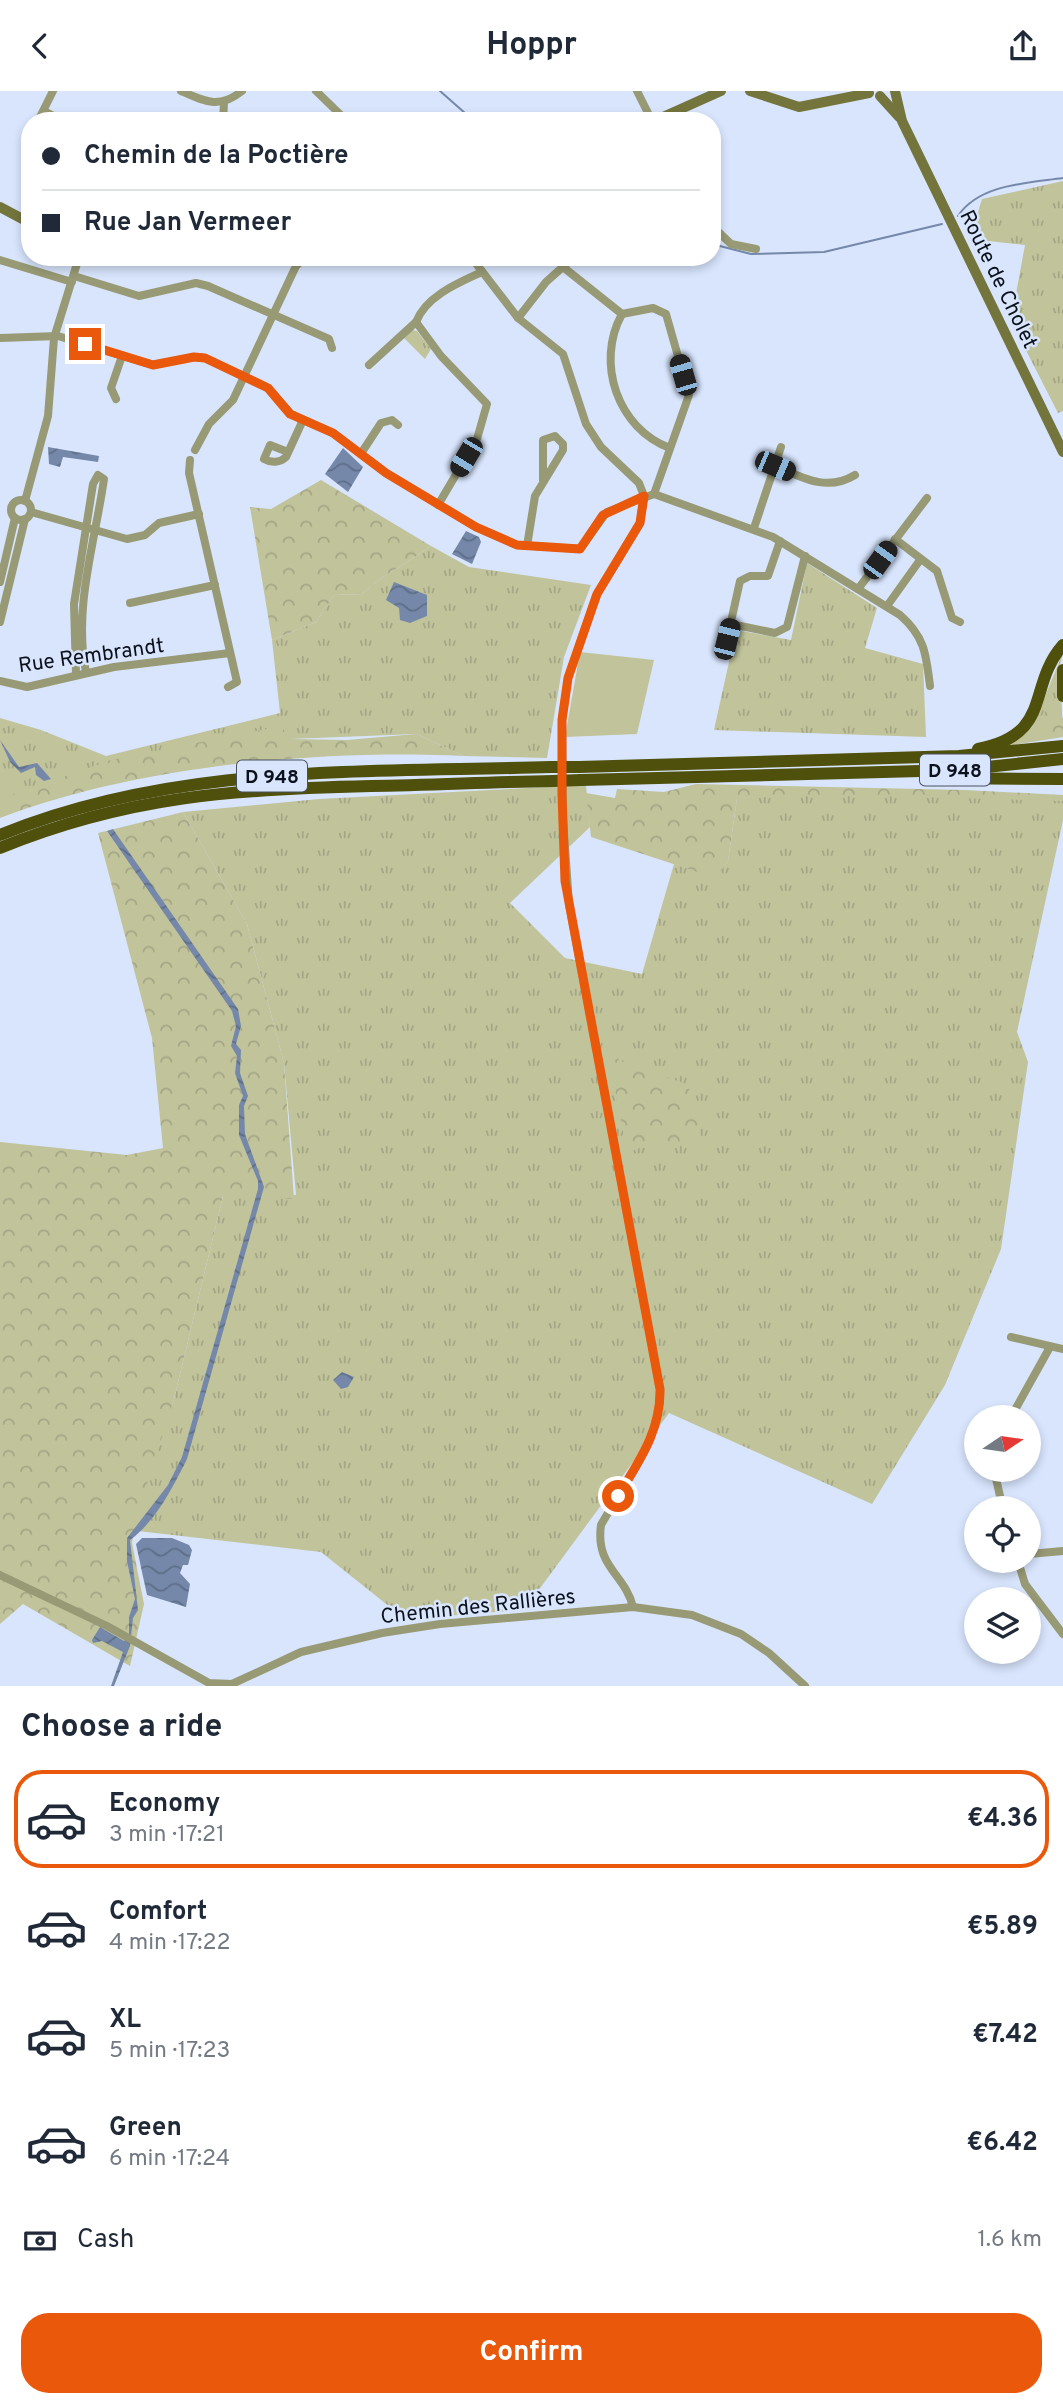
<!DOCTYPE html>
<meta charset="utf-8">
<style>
:root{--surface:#fff;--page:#f2f2f3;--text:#1f2937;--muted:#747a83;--line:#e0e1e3;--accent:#ea580c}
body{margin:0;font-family:Overpass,sans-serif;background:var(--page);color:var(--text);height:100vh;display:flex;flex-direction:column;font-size:26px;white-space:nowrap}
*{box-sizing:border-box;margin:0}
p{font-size:23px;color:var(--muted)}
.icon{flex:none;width:38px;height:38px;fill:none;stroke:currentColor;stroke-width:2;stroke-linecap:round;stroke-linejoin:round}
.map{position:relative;height:1595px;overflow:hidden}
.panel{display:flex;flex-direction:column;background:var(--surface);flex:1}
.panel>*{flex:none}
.top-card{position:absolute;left:21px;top:21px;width:700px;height:154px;border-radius:28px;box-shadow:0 4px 10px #0003;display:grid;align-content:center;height:154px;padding:0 21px;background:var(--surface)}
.needle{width:46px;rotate:77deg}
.tools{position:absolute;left:964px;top:1314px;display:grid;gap:14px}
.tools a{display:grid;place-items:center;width:77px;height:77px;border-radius:50%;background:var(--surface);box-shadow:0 4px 10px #0003;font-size:35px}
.end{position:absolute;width:32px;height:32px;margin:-16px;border:9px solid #ea580c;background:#fff;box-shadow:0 0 0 4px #fff}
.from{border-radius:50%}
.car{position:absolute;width:21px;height:42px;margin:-21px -10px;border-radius:9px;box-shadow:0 0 5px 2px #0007;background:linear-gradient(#222 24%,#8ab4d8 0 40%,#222 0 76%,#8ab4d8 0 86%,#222 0)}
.top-card b{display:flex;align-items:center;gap:24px;height:66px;font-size:26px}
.top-card b+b{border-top:2px solid var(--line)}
.top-card i{width:18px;height:18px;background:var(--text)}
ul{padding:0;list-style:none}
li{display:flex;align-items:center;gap:21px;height:98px;margin:0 14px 10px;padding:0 7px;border:4px solid transparent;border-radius:28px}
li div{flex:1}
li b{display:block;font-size:26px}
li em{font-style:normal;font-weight:700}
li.on{border-color:var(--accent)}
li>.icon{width:63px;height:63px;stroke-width:1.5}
h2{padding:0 21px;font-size:32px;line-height:84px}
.pay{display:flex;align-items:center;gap:18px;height:77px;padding:0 21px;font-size:26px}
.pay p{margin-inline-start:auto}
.cta{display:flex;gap:14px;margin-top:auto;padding:14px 21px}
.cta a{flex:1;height:80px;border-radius:28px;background:var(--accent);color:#fff;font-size:28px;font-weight:700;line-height:80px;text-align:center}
header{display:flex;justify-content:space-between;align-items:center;height:91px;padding:0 21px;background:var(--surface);font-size:32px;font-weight:700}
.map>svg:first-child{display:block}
.grass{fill:url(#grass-tufts)}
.forest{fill:url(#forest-crowns)}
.garden{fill:#c1c39b}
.water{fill:url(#water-waves)}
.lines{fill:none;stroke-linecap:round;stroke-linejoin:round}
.stream{stroke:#7588a9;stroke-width:2}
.minor{stroke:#989a75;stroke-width:8}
.secondary{stroke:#74753d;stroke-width:10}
.trunk{stroke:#4f500b;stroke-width:12}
.trunk-bridge{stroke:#4f500b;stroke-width:12}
.route{stroke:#ea580c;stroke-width:9}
.labels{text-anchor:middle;stroke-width:5;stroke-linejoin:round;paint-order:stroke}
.shield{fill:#d8e5fd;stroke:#48515f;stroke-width:2}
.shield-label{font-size:19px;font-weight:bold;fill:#0b111b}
.street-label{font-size:21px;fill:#0b111b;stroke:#d8e5fd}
</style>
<header><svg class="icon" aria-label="back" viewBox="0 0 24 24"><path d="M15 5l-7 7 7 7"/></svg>Hoppr<svg class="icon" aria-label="share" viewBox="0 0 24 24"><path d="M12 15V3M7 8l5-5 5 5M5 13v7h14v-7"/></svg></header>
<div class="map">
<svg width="1063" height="1595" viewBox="0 0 1063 1595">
<defs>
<pattern id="grass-tufts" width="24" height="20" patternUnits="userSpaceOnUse" patternTransform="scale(1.75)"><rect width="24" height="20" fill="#c1c39b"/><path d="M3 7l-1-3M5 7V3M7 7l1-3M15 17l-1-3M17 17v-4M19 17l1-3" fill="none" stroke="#a4a685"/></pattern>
<pattern id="forest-crowns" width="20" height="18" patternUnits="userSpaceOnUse" patternTransform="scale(1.75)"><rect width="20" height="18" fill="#c1c39b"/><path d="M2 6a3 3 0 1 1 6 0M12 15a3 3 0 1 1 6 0" fill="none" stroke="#a4a685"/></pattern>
<pattern id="water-waves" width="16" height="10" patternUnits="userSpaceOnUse" patternTransform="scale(1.75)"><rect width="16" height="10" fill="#7588a9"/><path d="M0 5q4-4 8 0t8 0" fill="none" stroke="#5e6e89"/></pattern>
</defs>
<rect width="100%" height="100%" fill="#d8e5fd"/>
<g class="grass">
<path d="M1063 90V320L1058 322 1011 230 1025 154 970 148 982 108Z"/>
<path d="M412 239 417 240 431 258 425 268 404 247Z"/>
<path d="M431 455 469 476 591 494 564 566 547 667 464 665 416 643 290 648 0 718V627L41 639 106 665 280 622 272 549 316 531 334 504 362 503C383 483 408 472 431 455Z"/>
<path d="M807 472 877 517 865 557 923 573 926 646 714 639 736 539 791 549Z"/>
<path d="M1063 562 1060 574 1063 646 1001 656 1032 636Z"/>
<path d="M586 694 590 736 510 812 565 867 642 883 674 773 716 786 728 770 737 707 852 698 1063 709V729L1017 941 1028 971 1001 1158 945 1294 872 1413 669 1322 524 1519 405 1528 321 1461 129 1439 174 1308 223 1105 296 1104 284 972 247 833 183 721 319 708Z"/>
</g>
<g class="forest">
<path d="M321 389 431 455C408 472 383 483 362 503L334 504 316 531 272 549 250 416 271 418Z"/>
<path d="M1051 604 1063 628V644L1022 650 1041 632Z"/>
<path d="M281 635 290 648 347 649 416 643 464 665C320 658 135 675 0 727V708L111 669Z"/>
<path d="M696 693 965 699 1063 704V710L840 704 737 707 728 770 716 787 591 746 586 702 615 707 617 698 664 701Z"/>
<path d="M183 721 247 833 284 972 294 1108 223 1105 174 1308 136 1428 132 1452 144 1513 130 1575 23 1513 0 1533V1051L127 1064 163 1057 152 947 98 742Z"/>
<path d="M609 966 681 991 690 999 702 1053 657 1050 627 1062Z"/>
</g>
<path class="garden" d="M580 561 654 569 637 643 565 646Z"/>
<g class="water">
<path d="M48 356 99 365 98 371 63 366 60 376 49 373Z"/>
<path d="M343 357 363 376 348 401 325 383Z"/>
<path d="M466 440 479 446 481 451 472 473 452 463Z"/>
<path d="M394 491 427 504V525L410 532 400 529 399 517 386 509Z"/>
<path d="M0 649 19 676 37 672 51 688 44 690 36 684 35 676 21 682 10 671Z"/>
<path d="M113 738 238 918 241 935 236 953 241 959 240 982 248 1005 244 1015 245 1043 264 1096 187 1368C173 1396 156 1430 130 1449L138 1519 133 1527 130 1555 114 1595H111L123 1561 102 1550 93 1552 92 1549 100 1536 124 1550 129 1543V1526L135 1508 127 1470V1447L168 1394 182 1366 258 1098V1090L239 1044V1014L243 1005 235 982 237 965 231 955 236 935 232 920 107 740Z"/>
<path d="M342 1281 354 1286 348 1296 341 1298 333 1289Z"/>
<path d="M142 1447H172L189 1454 192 1459 188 1474H183L180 1482 190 1493 186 1516 147 1504 136 1453Z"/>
</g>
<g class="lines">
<g class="stream">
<path d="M440 0 474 30"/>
<path d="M958 125C979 93 1028 92 1063 87"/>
<path d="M712 153 751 163 824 161 942 133"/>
</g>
<g class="minor">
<path d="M181 0C206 11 220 18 242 0"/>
<path d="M316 0 347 30"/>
<path d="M637 0 652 30"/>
<path d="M44 20 63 30"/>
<path d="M40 26 53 0"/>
<path d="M223 30 224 12"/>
<path d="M712 135 731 153 756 158"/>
<path d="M471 166 518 227 563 263 586 333 601 356 639 392 644 405 640 432 597 503 568 587 562 629 563 728 569 813 660 1298C661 1350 625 1390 601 1434 595 1476 625 1483 633 1516"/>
<path d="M0 169 72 191"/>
<path d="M563 176 622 223 653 217 666 223 689 304 654 403"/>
<path d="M74 185 139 205 196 192 208 195 329 248 332 257"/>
<path d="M622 223C595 272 618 338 670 357"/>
<path d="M518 227 546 191 574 166"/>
<path d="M416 231 441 265 487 313 477 348 438 414"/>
<path d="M0 247 58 245 153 274 194 266 205 267 268 297 291 323 333 342 386 382 476 436 517 454 580 458 607 421 654 403 773 446 900 524C925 546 926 563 930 595"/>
<path d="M369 274 416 231C426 205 458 192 482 181"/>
<path d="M116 308 111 297 122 265"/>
<path d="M195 359 209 333 233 309 296 175 306 166"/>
<path d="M288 361 270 354 264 368C271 372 280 372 286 366L303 329"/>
<path d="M362 361 381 332 392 329 398 334"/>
<path d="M190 369 189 382 237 591 228 596"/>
<path d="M775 375C803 387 827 401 855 384"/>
<circle cx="21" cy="419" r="10"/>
<path d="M25 410 48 325 54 247 79 166"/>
<path d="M31 421 127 448 145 444 159 432 199 423"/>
<path d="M754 437 781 356"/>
<path d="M895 448 937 480 952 527 960 531"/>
<path d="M527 455 535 405 563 359V353L555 345 543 349V389"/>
<path d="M0 491 15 427"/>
<path d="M858 498 927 407"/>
<path d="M130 512 215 494"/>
<path d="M887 515 920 469"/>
<path d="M0 531 25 428"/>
<path d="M731 533 775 542 787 536 805 465"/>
<path d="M724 562 740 490 750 485H768L780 450"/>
<path d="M76 584 74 513 93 393 98 384 104 388C95 451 73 518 86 581"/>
<path d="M0 590 27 596 114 576 230 562"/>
<path d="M1011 1246 1063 1258"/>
<path d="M1011 1326 1050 1256"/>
<path d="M994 1379 1003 1418"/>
<path d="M1029 1463 1063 1460"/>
<path d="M1018 1470 1025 1493 1063 1543"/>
<path d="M0 1484 107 1535 209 1592 232 1593 301 1561 382 1542 440 1533 633 1516 692 1524 741 1543 769 1562 805 1595"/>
</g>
<g class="secondary">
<path d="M750 0 799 16 869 2"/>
<path d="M895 0 902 30 1063 361"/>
<path d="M880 5 899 26"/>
<path d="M654 30 721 0"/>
<path d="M0 116 30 132"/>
</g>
<g class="trunk">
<path d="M1063 579V605"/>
<path d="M978 658C1054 643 1026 596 1063 554"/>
<path d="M579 676 959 665 1063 655"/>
<path d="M934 687 1063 688"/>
<path d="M581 689 957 679 1063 668"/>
<path d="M0 744C176 672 365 682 551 676"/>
<path d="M0 757C127 705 236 698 371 695 432 694 492 691 553 690"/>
</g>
<g class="trunk-bridge">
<path d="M551 676H579"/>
<path d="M553 690 581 689"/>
</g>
</g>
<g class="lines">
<path class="route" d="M85 253 153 274 194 266 205 267 268 297 290 323 333 342 386 382 476 436 517 454 580 458 603 424 644 405 640 432 597 503 568 587 562 629V703L565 790 660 1298C661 1340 639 1370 618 1405"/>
</g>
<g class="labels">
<g class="shield">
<rect x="920" y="663.5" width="70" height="31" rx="5"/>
<rect x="237" y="669.5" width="70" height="31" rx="5"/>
</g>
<g class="shield-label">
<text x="955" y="686">D 948</text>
<text x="272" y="692">D 948</text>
</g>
<g class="street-label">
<text transform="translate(999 188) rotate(64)" y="7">Route de Cholet</text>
<text transform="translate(91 564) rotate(-8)" y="7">Rue Rembrandt</text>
<text transform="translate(478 1515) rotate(-6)" y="7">Chemin des Rallières</text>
</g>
</g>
</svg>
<div class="tools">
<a><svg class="needle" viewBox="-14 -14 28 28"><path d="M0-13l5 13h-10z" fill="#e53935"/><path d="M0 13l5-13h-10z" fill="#747a83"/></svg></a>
<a><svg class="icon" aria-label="locate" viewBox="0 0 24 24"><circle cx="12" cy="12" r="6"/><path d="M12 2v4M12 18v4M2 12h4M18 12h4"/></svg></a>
<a><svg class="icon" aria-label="layers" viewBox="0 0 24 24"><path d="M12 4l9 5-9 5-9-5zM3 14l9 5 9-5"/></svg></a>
</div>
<i class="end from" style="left:618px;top:1405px"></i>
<i class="end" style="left:85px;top:253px"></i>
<i class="car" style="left:683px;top:284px;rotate:344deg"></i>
<i class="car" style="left:466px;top:366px;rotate:211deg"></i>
<i class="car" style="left:775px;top:375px;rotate:113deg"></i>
<i class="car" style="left:880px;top:469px;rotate:36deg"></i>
<i class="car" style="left:727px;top:548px;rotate:14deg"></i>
<div class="top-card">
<b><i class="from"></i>Chemin de la Poctière</b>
<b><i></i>Rue Jan Vermeer</b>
</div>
</div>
<section class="panel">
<h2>Choose a ride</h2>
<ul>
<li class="on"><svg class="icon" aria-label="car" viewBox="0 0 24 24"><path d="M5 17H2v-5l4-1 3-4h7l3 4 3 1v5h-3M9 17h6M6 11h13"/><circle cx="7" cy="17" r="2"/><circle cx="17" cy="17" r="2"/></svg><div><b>Economy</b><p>3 min · 17:21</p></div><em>€4.36</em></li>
<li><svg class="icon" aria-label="car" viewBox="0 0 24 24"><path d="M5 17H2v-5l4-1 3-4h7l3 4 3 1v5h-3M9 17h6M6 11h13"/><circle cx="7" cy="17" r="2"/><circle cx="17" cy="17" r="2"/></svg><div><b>Comfort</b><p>4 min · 17:22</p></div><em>€5.89</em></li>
<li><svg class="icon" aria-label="car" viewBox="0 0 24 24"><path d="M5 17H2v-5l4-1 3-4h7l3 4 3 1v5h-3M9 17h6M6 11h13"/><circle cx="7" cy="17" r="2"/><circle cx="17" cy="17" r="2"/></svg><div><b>XL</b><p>5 min · 17:23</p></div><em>€7.42</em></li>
<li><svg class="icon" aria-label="car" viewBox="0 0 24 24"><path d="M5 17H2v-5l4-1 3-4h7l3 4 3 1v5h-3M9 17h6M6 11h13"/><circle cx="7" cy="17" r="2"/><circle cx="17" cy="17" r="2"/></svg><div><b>Green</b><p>6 min · 17:24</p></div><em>€6.42</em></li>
</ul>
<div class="pay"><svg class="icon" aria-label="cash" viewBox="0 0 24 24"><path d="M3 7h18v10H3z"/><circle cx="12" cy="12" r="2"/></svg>Cash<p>1.6 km</p></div>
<div class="cta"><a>Confirm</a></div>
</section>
